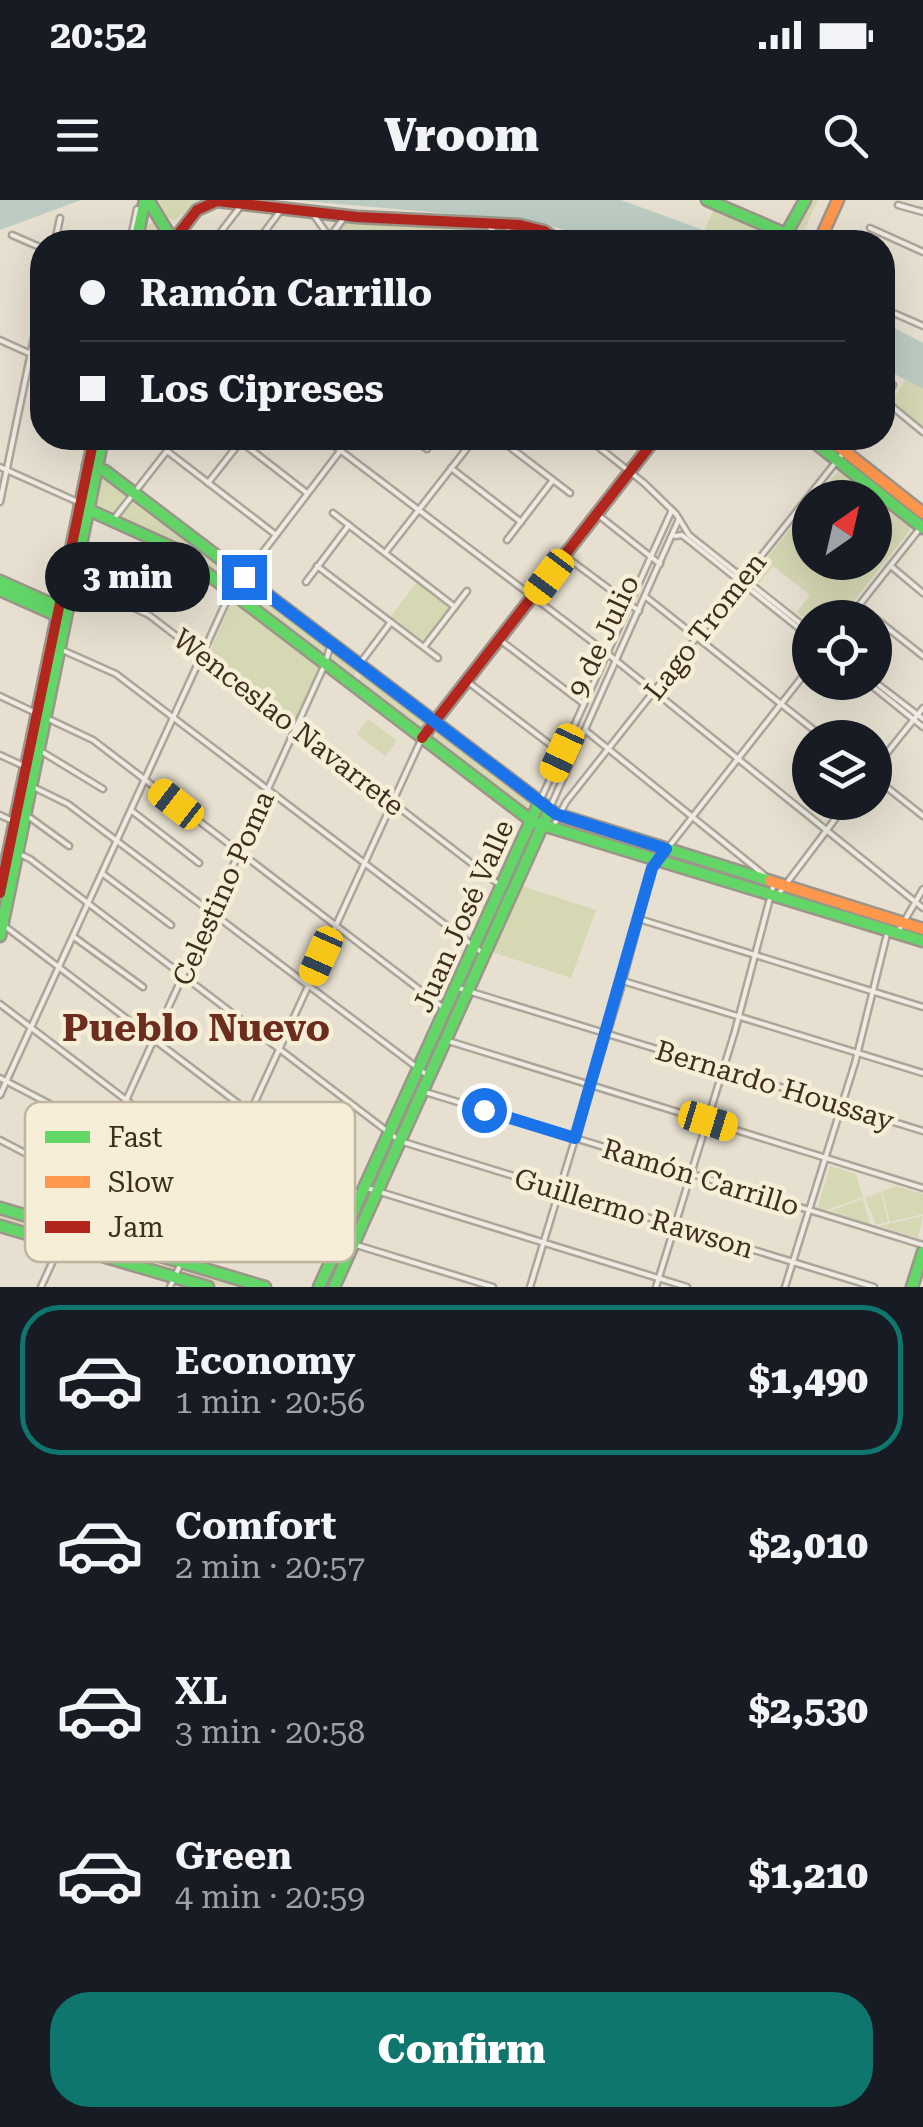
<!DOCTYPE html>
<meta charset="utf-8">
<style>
:root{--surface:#171b24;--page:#242831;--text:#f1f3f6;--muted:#9ea1a6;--line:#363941;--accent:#0f766e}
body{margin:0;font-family:"Roboto Serif",serif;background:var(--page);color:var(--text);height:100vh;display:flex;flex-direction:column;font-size:38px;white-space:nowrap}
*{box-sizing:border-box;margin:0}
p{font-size:32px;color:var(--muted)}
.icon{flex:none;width:55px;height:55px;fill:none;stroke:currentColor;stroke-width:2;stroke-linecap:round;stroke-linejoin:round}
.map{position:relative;height:1087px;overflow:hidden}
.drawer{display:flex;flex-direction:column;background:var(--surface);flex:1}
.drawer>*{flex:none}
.hud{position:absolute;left:30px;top:30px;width:865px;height:220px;border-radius:40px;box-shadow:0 10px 40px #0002;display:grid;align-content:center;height:220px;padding:0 50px;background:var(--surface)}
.needle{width:65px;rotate:34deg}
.fabs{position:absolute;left:792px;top:280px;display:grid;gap:20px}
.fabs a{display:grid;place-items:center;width:100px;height:100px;border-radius:50%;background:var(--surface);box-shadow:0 10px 40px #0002;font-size:50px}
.end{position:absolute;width:45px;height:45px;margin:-22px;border:12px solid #1a73e8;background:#fff;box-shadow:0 0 0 5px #fff}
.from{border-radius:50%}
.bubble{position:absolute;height:70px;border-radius:35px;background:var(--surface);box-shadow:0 10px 40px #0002;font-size:32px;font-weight:800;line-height:70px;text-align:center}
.car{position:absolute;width:30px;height:60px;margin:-30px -15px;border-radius:12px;box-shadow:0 0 8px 2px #0007;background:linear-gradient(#f5c518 24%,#345 0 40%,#f5c518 0 76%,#345 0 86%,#f5c518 0)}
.hud b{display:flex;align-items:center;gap:35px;height:95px;font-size:38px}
.hud b+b{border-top:2px solid var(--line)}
.hud i{width:25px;height:25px;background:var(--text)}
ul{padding:18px 0 0;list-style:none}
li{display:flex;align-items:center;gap:30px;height:150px;margin:0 20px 15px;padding:0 30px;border:5px solid transparent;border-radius:40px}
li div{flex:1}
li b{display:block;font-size:38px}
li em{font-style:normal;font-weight:800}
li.on{border-color:var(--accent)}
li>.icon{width:90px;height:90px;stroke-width:1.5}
.button{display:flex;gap:20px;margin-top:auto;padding:20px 50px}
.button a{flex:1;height:115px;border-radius:40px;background:var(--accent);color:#fff;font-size:40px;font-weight:800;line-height:115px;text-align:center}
.status{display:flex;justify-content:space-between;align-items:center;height:70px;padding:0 50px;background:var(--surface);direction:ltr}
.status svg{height:28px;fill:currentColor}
header{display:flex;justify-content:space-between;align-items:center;height:130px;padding:0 50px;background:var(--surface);font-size:45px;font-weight:800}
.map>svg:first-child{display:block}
.green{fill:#d6d7b3}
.water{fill:#bcccc2}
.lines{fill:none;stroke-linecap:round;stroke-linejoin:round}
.street-casing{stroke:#ada599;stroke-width:9}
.fast-casing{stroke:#9c958a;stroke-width:15}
.slow-casing{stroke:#9c958a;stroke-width:15}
.jam-casing{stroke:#9c958a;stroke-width:15}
.street{stroke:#efebe3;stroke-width:4}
.fast{stroke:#63d668;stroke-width:10}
.slow{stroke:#ff974d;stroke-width:10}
.jam{stroke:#b3261e;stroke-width:10}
.route{stroke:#1a73e8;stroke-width:12}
.labels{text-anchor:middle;stroke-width:9;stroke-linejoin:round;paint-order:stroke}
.street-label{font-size:28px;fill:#3d2e20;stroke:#f7eed8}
.district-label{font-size:38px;font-weight:bold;fill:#6b2e1e;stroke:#f7eed8}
.key{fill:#f7eed8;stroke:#bfb4a1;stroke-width:2.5}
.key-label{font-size:28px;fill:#3d2e20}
</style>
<div class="status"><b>20:52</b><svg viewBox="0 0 49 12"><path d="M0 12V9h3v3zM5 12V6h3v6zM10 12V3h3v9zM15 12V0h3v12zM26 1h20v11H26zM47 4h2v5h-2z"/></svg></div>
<header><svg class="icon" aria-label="menu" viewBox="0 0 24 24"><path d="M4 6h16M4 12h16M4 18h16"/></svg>Vroom<svg class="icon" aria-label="search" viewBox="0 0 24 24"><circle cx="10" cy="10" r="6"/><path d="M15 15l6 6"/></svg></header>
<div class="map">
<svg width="923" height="1087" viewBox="0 0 923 1087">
<rect width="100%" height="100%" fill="#e7e0d1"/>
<g class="green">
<path d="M151 0H205L174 20 157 14Z"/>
<path d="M808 0H818L799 42H736L705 29 715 7 788 39Z"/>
<path d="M350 20 478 25 496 41 337 42 336 32Z"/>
<path d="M154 22 165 25 169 42H142L144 27Z"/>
<path d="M905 180 923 189V228L891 203Z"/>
<path d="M841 269 910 325V330L841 417 810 418V422L797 412 810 395 773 366 759 383 754 374 810 304V362H875V298L815 297Z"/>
<path d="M99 273 128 292 113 315 92 307Z"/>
<path d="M136 298 236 375 237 382 228 386 175 345 121 320 120 314Z"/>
<path d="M418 381 450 407 424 442 390 417Z"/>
<path d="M241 384 248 385 326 444V453L318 455 239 395Z"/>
<path d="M233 399 320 466 296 520 208 455Z"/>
<path d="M336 453 358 468 353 479 329 462Z"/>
<path d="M364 473 425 520 426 525 415 529 355 483Z"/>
<path d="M368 519 397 541 385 556 357 534Z"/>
<path d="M436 533H443L533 602 531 614 433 543Z"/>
<path d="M522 686 596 710 571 778 492 752Z"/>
<path d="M830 966 856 974 863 997 827 1010 818 1007Z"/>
<path d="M896 986 923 994V1014L890 1022 882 991Z"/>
<path d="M881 992 888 1022 876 1025 865 998Z"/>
<path d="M863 999 870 1024 830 1011Z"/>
<path d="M0 1011 56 1028 58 1036 53 1038 0 1023Z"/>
<path d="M923 1016 918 1038 879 1026Z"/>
<path d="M68 1034 171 1063 175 1069 168 1073 70 1043Z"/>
<path d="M187 1068 253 1087C229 1087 200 1087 182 1073Z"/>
</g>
<g class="water">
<path d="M0 0H81L0 30Z"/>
<path d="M293 0H621L736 42H606L533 21Z"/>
<path d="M883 122 923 143V189L883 168Z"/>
</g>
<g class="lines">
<g class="street-casing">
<g id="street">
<path d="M898 5 923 12"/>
<path d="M313 14 333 42"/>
<path d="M487 25 505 42"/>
<path d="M870 28 923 52"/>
<path d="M12 35 42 48"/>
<path d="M55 42 60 18"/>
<path d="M130 42 137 9"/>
<path d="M213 42 240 7"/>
<path d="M257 42 281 10"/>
<path d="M326 42 344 18"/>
<path d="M499 42 511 26"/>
<path d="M882 108 923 126"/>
<path d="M0 140 42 159"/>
<path d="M882 176 893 185 882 202"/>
<path d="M884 200 923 232"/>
<path d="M236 238 307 293"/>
<path d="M324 238 603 450 923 708"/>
<path d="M412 238 427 249"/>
<path d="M498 238 570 293"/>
<path d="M587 238 644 283 676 314 689 335 810 431"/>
<path d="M167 251 276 335"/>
<path d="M0 267 78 302"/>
<path d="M451 268 521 322"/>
<path d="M208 283 241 241"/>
<path d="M0 302 42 99"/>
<path d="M333 313 455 407"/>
<path d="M597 314 660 364"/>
<path d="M113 320 177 238"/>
<path d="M675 336 682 335 810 437"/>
<path d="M507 340 553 280"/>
<path d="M385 353 475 238"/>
<path d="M565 356 639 411"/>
<path d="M317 366 438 458"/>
<path d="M892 367 923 393"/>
<path d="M76 381 149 415 501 686"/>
<path d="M306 382 349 325"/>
<path d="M646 397 824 538"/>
<path d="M859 405 874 418"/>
<path d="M849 418 921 327"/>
<path d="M875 418 923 456"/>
<path d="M500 440 584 504"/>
<path d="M51 445 116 474 484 754"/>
<path d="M424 447 467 391"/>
<path d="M361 462 391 422"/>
<path d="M468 482 560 552"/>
<path d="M867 482 923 527"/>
<path d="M875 482 923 519"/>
<path d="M0 496 93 540 445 809"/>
<path d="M585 530 774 683 735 831 656 1087"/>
<path d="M39 550 103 589"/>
<path d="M0 555 26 567"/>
<path d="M875 568 923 508"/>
<path d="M875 578 923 616"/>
<path d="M23 582 68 604 427 875"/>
<path d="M540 601 672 310"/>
<path d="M549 610 679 319"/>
<path d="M132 611 199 663"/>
<path d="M25 614 69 646"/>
<path d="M0 615 23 626"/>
<path d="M553 627 566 602 855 238"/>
<path d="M9 649 30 659 400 941 874 1087"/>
<path d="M103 674 171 725"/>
<path d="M777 696 848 602"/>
<path d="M639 719 923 807"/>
<path d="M2 724 360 996"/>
<path d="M898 732 923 689"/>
<path d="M74 737 143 787"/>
<path d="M623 781 923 873"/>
<path d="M455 787 923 931"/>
<path d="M0 804 222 973"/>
<path d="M445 840 923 988"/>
<path d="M0 878 333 1052"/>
<path d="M422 891 923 1045"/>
<path d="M0 895 228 398 350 238"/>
<path d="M0 940 191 1040"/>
<path d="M87 986 325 464 331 444"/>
<path d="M364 987 687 1087"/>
<path d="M340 1040 493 1087"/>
<path d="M41 1087 68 1028"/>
<path d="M170 1087 422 538"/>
<path d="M530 1087 620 791 653 667 810 467"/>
<path d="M785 1087 855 863 888 730"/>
</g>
</g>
<g class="fast-casing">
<g id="fast">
<path d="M148 0 172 39"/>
<path d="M707 0 786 34 805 0"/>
<path d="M136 42 145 0"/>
<path d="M809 238 923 328"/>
<path d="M88 266 105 271 556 614 770 681"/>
<path d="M80 306 175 349 533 622 923 741"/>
<path d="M0 381 63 409"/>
<path d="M0 390 58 416"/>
<path d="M0 736 103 238"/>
<path d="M0 1008 265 1087"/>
<path d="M0 1026 208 1087"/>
<path d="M319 1087 539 603"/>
<path d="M334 1087 549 611"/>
<path d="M912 1087 923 1052"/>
</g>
</g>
<g class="slow-casing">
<g id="slow">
<path d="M819 42 838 0"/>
<path d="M828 238 923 313"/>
<path d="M770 681 923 729"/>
</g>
</g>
<g class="jam-casing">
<g id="jam">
<path d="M172 42 197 10 217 1 357 17 520 25 544 31 561 42"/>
<path d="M422 538 656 238"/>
<path d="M0 693 94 238"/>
</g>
</g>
<use href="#street" class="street"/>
<use href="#fast" class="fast"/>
<use href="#slow" class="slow"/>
<use href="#jam" class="jam"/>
</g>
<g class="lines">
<path class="route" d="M244 377 556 614 666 649 652 668 575 938 484 910"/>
</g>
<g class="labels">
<g class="street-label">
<text transform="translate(705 426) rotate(-52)" y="10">Lago Tromen</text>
<text transform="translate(603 436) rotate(-65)" y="10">9 de Julio</text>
<text transform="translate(289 522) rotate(38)" y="10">Wenceslao Navarrete</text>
<text transform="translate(223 688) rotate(-66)" y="10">Celestino Poma</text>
<text transform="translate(463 716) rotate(-66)" y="10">Juan José Valle</text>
<text transform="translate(775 885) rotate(17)" y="10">Bernardo Houssay</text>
<text transform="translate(701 977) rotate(17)" y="10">Ramón Carrillo</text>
<text transform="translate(634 1013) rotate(17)" y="10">Guillermo Rawson</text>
</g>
<g class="district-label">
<text x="196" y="841">Pueblo Nuevo</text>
</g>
</g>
<rect x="25" y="902" width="330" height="160" rx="15" class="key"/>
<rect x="45" y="931" width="45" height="12" fill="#63d668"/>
<rect x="45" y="976" width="45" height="12" fill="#ff974d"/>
<rect x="45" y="1021" width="45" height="12" fill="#b3261e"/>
<g class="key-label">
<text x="108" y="947">Fast</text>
<text x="108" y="992">Slow</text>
<text x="108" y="1037">Jam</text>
</g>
</svg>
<div class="fabs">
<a><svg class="needle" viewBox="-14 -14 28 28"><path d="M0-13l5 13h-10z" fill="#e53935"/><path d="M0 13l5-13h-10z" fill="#9ea1a6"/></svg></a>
<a><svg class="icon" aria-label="locate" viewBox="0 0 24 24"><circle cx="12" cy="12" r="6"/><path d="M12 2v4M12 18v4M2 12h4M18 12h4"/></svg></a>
<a><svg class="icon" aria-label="layers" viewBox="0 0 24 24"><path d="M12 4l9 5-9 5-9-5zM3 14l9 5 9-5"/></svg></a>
</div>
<i class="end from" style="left:484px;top:910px"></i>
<i class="end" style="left:244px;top:377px"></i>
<div class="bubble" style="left:45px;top:342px;width:165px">3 min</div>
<i class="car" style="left:549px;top:377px;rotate:217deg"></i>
<i class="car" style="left:562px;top:553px;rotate:205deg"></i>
<i class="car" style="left:176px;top:604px;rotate:308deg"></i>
<i class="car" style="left:321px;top:756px;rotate:204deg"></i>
<i class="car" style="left:708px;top:921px;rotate:107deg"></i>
<div class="hud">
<b><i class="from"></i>Ramón Carrillo</b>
<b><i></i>Los Cipreses</b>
</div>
</div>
<section class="drawer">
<ul>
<li class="on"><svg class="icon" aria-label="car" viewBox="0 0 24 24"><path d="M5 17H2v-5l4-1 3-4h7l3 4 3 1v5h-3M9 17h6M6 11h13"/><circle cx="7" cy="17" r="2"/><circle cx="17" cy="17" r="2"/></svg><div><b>Economy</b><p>1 min · 20:56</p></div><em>$1,490</em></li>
<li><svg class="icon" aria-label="car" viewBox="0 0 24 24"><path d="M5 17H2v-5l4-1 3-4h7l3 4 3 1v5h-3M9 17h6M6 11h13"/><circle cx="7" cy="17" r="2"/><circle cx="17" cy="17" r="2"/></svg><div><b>Comfort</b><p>2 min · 20:57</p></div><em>$2,010</em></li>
<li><svg class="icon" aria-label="car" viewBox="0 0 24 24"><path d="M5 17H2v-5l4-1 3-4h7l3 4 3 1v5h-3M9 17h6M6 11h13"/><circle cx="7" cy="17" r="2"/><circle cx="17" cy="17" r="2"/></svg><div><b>XL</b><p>3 min · 20:58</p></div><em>$2,530</em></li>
<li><svg class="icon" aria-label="car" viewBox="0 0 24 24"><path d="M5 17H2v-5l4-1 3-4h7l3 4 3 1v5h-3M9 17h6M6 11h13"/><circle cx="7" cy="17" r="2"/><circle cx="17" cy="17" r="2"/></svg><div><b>Green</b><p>4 min · 20:59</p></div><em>$1,210</em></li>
</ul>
<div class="button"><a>Confirm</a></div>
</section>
